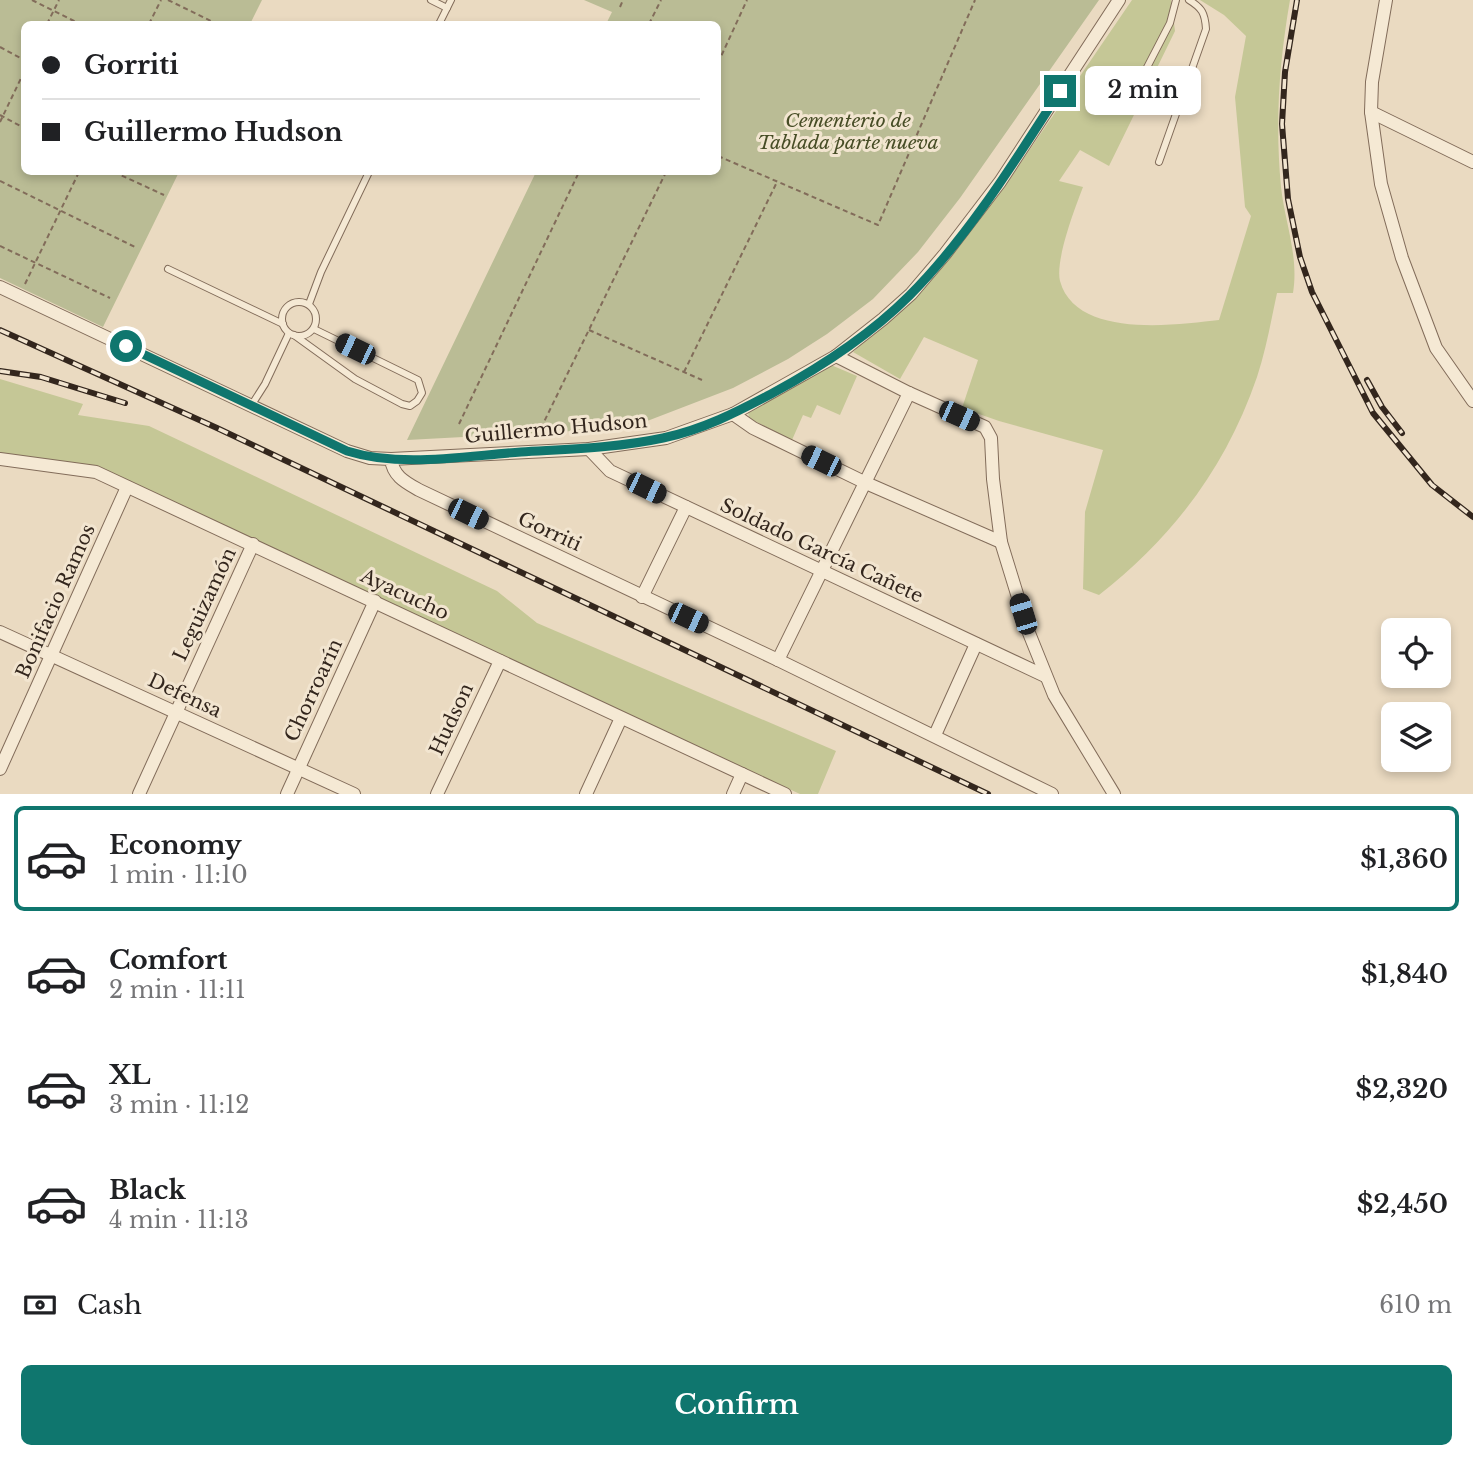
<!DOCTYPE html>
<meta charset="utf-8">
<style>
:root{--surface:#fff;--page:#f2f2f2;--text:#202124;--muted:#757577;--line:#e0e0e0;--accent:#0f766e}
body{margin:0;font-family:"Libre Baskerville",serif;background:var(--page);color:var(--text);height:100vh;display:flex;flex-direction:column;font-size:26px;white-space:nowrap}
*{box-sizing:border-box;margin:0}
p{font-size:23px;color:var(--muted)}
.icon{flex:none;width:38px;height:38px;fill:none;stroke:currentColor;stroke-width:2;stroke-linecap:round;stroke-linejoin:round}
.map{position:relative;height:794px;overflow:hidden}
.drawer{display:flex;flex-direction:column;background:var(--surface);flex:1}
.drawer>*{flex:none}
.hud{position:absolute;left:21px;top:21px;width:700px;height:154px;border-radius:10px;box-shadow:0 4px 10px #0003;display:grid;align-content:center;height:154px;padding:0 21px;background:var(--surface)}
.buttons{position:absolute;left:1381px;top:618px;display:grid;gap:14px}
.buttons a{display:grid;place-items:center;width:70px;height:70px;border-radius:10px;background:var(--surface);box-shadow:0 4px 10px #0003;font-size:35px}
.end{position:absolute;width:32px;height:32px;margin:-16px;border:9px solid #0f766e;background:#fff;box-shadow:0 0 0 4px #fff}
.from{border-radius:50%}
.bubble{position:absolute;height:49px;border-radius:10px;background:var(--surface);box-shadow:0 4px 10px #0003;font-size:23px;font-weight:600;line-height:49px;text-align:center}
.car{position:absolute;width:21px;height:42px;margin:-21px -10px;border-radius:9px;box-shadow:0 0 5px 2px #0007;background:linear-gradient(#222 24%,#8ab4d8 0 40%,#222 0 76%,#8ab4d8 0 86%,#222 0)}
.hud b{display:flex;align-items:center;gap:24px;height:66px;font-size:26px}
.hud b+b{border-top:2px solid var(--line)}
.hud i{width:18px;height:18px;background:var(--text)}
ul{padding:12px 0 0;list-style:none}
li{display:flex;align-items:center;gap:21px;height:105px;margin:0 14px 10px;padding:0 7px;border:4px solid transparent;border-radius:10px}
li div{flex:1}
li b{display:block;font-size:26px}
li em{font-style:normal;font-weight:600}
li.on{border-color:var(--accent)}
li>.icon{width:63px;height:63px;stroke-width:1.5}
.pay{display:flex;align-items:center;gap:18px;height:77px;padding:0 21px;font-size:26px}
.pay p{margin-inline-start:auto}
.button{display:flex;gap:14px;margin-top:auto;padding:14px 21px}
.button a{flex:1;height:80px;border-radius:10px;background:var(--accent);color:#fff;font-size:28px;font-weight:600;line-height:80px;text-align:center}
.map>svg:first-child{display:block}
.green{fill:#c5c796}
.cemetery{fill:#babc95}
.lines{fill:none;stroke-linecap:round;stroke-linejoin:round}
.lane-casing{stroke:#826c5a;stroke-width:8}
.street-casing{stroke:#826c5a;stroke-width:14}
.path{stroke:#826c5a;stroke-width:2;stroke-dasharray:5 3.5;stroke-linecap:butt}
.lane{stroke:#f5e9d4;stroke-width:6}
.street{stroke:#f5e9d4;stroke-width:12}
.rail-casing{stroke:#33261d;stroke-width:6}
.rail{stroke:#f2e5d0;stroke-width:3.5;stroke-dasharray:10;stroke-linecap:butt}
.route{stroke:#0f766e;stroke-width:9}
.labels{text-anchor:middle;stroke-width:6;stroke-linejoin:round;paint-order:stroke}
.park-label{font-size:19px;font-style:italic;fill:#474d26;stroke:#f2e5d0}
.street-label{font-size:19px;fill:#33261d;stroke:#f2e5d0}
</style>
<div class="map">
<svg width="1473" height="794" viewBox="0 0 1473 794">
<rect width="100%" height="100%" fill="#eadac1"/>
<g class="green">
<path d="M1132 0H1171L1175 31 1109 166 1080 150 1059 181 1083 187C1075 208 1055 260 1060 281 1076 339 1175 325 1219 320L1251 216 1245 207 1235 97 1246 36 1224 15 1200 0H1290C1279 63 1275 123 1281 187 1285 223 1299 256 1293 293H1277C1271 321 1266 350 1257 377 1226 467 1174 536 1099 595L1083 589 1085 512 1103 450 999 421 962 408 978 360 924 337 900 379 853 352 922 289 998 196Z"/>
<path d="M831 365 857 376 840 415 817 405 811 418 803 415 792 440 749 418 748 412Z"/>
<path d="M0 379 83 404 78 415 149 426 497 591 537 623 836 751 818 794H800L98 470 0 456Z"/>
</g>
<g class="cemetery">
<path d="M0 0H262L250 24H24V172H179L103 327 0 278Z"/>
<path d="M584 0H1099L960 198 918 252 873 299 827 334 788 359 733 388 629 428 407 440 536 172H718V24H606L612 12Z"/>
</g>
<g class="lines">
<g class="lane-casing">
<g id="lane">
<path d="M431 0 447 8"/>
<path d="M439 24 451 0"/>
<path d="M1127 106 1170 23 1176 0"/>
<path d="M1159 162 1206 29C1205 13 1202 8 1189 0"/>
<path d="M168 269 283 324"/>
<circle cx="299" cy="319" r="17"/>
<path d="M309 304 321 272 369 172"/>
<path d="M294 335 355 379 402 404 410 406 417 401 422 393 418 380 314 329"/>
<path d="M251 406 265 384 289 333"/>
</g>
</g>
<g class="street-casing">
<g id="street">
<path d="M1386 0 1372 82 1371 112 1381 184 1402 258 1436 348 1473 401"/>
<path d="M1371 112 1473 162"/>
<path d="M0 287 347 451 370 458 391 459C393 476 405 482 419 490L778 660 1052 794"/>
<path d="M836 356 909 393 985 427 991 438 993 479 1001 542 1029 633 1054 695 1114 794"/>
<path d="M733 414 753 428 866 483 1001 542"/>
<path d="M589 449 610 471 1045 676"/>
<path d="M0 459 96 472 785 794"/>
<path d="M391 459 589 449 666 438 733 414 836 356 883 319 911 294 945 254 1000 182 1119 0"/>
<path d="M642 597 686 507"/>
<path d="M0 632 354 794"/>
<path d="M778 660 909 393"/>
<path d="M935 735 976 644"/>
<path d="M0 769 127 487"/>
<path d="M139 794 253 544"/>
<path d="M287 794 375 601"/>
<path d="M437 794 500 661"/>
<path d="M586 794 621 718"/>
<path d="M733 794 742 774"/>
</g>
</g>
<g class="path">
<path d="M32 0 80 24"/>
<path d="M168 0 217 24"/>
<path d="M620 7 623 0"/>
<path d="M47 24 59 0"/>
<path d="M149 24 161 0"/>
<path d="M649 24 661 0"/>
<path d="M0 47 24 60"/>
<path d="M718 63 747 0"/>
<path d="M0 115 24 128"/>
<path d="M0 122 24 72"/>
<path d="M718 156 878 225 975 0"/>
<path d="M114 172 164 195"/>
<path d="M0 181 137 248"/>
<path d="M0 246 110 298"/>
<path d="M25 284 79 172"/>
<path d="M589 330 702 380"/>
<path d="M684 372 777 182"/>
<path d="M459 424 579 172"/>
<path d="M541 428 666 172"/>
</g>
<use href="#lane" class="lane"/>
<use href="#street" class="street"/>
<g class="rail-casing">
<g id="rail">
<path d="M1297 0 1285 72 1282 124 1288 199 1300 257 1312 292 1373 413 1432 485 1473 517"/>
<path d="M0 330 217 428 988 794"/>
<path d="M0 371 41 377 125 403"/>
<path d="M1367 380 1382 407 1402 433"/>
</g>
</g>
<use href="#rail" class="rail"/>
</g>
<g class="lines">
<path class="route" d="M126 346 347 451C401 468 464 456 521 452 569 449 616 448 663 438 702 430 737 412 771 394 821 367 869 336 909 296 968 237 1015 161 1060 91"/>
</g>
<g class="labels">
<g class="park-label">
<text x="848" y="127">Cementerio de<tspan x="848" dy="22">Tablada parte nueva</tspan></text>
</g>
<g class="street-label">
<text transform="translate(556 428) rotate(-5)" y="7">Guillermo Hudson</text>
<text transform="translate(550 531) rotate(25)" y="7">Gorriti</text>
<text transform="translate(822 550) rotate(25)" y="7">Soldado García Cañete</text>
<text transform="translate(405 594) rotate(25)" y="7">Ayacucho</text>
<text transform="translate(55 601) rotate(-66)" y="7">Bonifacio Ramos</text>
<text transform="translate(204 604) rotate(-65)" y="7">Leguizamón</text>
<text transform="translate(313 690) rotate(-65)" y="7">Chorroarín</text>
<text transform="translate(185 695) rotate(25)" y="7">Defensa</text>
<text transform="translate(451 719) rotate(-65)" y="7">Hudson</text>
</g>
</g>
</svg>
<div class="buttons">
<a><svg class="icon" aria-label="locate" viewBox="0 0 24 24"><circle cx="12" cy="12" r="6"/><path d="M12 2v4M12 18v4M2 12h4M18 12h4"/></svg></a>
<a><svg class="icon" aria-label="layers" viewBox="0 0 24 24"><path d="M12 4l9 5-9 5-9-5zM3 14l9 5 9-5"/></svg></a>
</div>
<i class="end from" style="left:126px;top:346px"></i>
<i class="end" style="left:1060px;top:91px"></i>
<div class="bubble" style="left:1085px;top:66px;width:116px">2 min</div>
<i class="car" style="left:355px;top:349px;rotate:296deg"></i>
<i class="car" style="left:959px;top:416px;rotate:114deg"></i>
<i class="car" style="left:821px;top:461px;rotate:296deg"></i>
<i class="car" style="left:646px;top:488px;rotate:116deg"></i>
<i class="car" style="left:468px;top:514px;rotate:116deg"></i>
<i class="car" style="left:1023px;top:614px;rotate:343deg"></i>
<i class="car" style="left:688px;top:618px;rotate:115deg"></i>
<div class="hud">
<b><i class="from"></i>Gorriti</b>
<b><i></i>Guillermo Hudson</b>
</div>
</div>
<section class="drawer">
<ul>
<li class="on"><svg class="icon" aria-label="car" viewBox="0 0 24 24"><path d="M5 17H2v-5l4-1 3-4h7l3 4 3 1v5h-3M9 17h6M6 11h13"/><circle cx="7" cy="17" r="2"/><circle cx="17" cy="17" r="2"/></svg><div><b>Economy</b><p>1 min · 11:10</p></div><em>$1,360</em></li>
<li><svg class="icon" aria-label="car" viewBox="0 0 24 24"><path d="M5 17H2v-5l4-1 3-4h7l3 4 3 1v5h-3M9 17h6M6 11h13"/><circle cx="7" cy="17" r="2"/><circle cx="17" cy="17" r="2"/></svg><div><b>Comfort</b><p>2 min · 11:11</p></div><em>$1,840</em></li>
<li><svg class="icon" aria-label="car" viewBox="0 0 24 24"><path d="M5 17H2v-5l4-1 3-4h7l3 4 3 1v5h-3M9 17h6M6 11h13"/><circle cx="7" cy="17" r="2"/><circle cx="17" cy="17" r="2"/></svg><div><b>XL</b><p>3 min · 11:12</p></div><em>$2,320</em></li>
<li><svg class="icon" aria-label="car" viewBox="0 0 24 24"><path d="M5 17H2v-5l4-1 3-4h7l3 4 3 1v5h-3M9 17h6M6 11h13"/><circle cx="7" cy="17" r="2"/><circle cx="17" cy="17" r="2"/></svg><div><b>Black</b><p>4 min · 11:13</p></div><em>$2,450</em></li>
</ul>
<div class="pay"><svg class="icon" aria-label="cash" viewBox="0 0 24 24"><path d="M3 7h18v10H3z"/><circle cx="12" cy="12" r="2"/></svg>Cash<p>610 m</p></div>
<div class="button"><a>Confirm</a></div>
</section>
